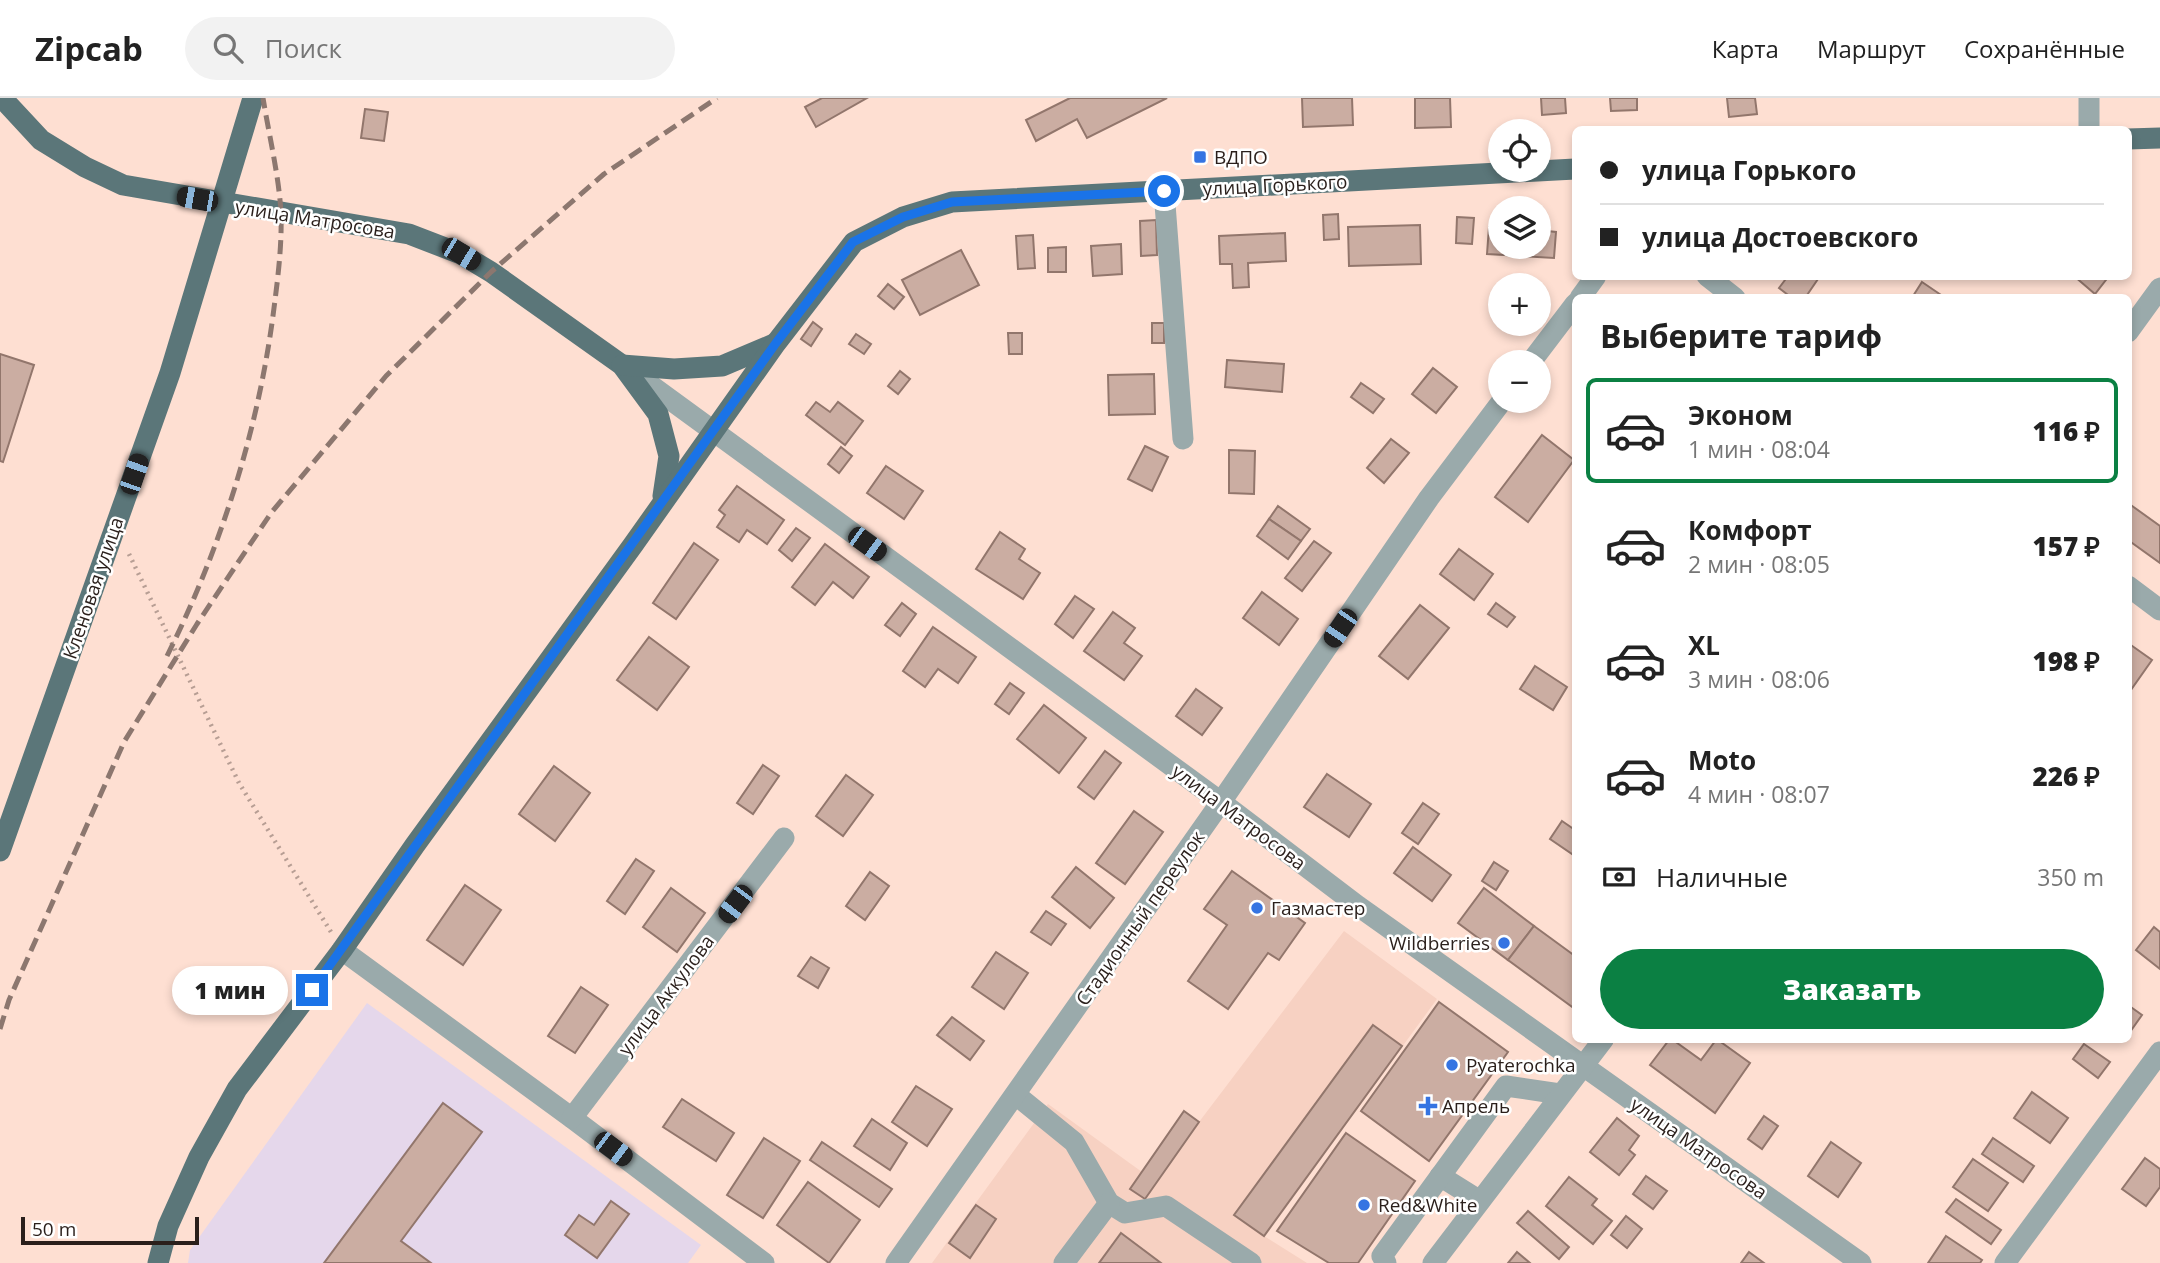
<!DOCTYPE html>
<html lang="ru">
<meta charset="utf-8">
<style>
:root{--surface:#fff;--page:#f2f2f2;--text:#222;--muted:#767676;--line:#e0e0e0;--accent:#0b8043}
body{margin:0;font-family:"Open Sans",sans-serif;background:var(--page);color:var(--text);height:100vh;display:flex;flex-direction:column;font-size:26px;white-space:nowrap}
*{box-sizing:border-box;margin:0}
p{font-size:23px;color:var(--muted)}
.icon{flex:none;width:38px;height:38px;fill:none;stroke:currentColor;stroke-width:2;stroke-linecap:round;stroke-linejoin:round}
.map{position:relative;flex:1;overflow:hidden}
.details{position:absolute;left:1572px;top:196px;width:560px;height:749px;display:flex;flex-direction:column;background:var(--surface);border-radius:10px;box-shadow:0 4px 10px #0003}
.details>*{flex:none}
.banner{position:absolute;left:1572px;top:28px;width:560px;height:154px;border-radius:10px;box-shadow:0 4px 10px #0003;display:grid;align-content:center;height:154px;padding:0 28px;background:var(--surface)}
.controls{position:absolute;left:1488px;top:21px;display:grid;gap:14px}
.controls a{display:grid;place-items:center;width:63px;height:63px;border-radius:50%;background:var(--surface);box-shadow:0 4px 10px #0003;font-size:35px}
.scale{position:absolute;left:21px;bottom:18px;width:178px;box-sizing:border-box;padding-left:7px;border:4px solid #2a1f1b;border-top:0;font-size:19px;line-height:24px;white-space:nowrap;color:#2a1f1b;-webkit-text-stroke:5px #fff;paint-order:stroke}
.end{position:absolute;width:32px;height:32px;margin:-16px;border:9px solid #1a73e8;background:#fff;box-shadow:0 0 0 4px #fff}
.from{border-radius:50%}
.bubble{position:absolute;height:49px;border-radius:24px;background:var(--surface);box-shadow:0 4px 10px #0003;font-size:23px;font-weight:800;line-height:49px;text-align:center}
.car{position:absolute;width:21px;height:42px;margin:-21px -10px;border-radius:9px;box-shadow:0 0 5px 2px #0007;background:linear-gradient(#222 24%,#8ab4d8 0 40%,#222 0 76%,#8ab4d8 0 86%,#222 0)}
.banner b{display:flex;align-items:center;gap:24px;height:66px;font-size:26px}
.banner b+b{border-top:2px solid var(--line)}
.banner i{width:18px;height:18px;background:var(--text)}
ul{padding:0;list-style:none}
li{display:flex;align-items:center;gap:21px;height:105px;margin:0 14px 10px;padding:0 14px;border:4px solid transparent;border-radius:10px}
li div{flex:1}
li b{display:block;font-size:26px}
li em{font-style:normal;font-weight:800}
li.on{border-color:var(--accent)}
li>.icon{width:63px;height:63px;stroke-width:1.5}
h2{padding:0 28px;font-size:32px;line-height:84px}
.pay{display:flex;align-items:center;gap:18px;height:77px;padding:0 28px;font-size:26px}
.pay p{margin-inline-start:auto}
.button{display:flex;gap:14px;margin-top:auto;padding:14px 28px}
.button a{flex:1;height:80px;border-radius:42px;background:var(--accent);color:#fff;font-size:28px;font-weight:800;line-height:80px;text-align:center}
header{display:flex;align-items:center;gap:42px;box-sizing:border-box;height:98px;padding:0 35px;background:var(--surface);border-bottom:2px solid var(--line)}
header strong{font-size:33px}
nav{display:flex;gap:38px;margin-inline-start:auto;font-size:24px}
.search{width:490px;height:63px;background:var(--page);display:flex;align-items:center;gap:18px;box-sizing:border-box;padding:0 24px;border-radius:38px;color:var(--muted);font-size:26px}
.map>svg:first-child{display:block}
.built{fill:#f7d1c2}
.education{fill:#e5d7eb}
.building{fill:#cbada2;stroke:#92766c;stroke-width:2}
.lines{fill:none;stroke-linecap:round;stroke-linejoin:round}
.path{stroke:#b79e94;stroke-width:4.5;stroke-dasharray:2 5;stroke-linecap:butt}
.minor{stroke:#9aaaab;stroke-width:21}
.major{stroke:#5b7679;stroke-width:21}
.rail{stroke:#8c776f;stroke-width:5;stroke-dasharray:14 7;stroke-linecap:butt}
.route{stroke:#1a73e8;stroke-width:9}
.poi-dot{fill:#3574e2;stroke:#fff;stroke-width:2.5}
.labels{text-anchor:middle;stroke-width:5;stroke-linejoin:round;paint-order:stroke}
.poi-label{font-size:19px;fill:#2a1f1b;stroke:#fff;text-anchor:start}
.street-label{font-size:19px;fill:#2a1f1b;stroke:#fff}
</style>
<header>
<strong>Zipcab</strong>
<div class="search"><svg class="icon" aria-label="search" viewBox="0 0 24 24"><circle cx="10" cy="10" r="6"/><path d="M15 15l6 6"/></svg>Поиск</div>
<nav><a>Карта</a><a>Маршрут</a><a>Сохранённые</a></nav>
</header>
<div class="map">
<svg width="2160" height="1165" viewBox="0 0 2160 1165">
<rect width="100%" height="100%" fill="#fedfd2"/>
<path class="built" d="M1344 833 1437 901 1264 1138 1307 1165H932L1048 1006 1142 1074 1130 1091 1145 1101 1199 1024Z"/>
<path class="education" d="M367 905 701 1147 688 1165H188L190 1152Z"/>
<g class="building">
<path d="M822 0H867L816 29 805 9Z"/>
<path d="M1070 0H1167L1087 40 1077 21 1036 43 1026 22Z"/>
<path d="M1302 0H1352L1353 27 1303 29Z"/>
<path d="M1415 0H1450L1451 29 1415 30Z"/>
<path d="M1541 0H1565L1566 15 1542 17Z"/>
<path d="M1610 0H1637V12L1611 13Z"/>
<path d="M1727 0H1755L1757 16 1729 19Z"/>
<path d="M365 11 388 14 384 43 361 40Z"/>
<path d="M1338 116 1339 141 1324 142 1323 117Z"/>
<path d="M1457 119 1474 120 1472 146 1456 145Z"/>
<path d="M1156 122 1157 157 1141 158 1140 123Z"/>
<path d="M1420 127 1421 166 1349 168 1348 129Z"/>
<path d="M1489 129 1500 130V149H1538V132L1556 134 1554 160 1487 156Z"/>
<path d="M1285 135 1286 163 1248 165 1249 189 1233 190 1232 166H1220L1219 138Z"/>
<path d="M1033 137 1035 170 1018 171 1016 138Z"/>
<path d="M1121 146 1122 176 1093 178 1091 148Z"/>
<path d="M1066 149V174H1048V150Z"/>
<path d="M961 152 979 187 920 217 902 182Z"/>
<path d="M1788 178H1820L1805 200H1792L1779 190Z"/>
<path d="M2074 178H2109L2095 196Z"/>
<path d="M1922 184 1944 199V200L1913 198Z"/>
<path d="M888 186 904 199 894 211 878 198Z"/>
<path d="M813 224 822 231 811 248 801 241Z"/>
<rect x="1152" y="225" width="12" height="20"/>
<path d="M1008 235H1022V256H1009Z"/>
<path d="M856 236 871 246 864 256 849 246Z"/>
<path d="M0 256 34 267 3 364 0 363Z"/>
<path d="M1227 262 1284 266 1282 294 1225 289Z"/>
<path d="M1433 270 1457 289 1436 315 1412 296Z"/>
<path d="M900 273 910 281 898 296 888 288Z"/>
<path d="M1154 276 1155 316 1109 317 1108 277Z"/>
<path d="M1361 285 1384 301 1373 315 1351 299Z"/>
<path d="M816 304 830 314 838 304 863 323 845 347 806 317Z"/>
<path d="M1542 337 1574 362 1528 424 1495 399Z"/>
<path d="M1391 341 1409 355 1384 385 1367 370Z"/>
<path d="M1145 348 1168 359 1152 393 1128 381Z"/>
<path d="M841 349 852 358 839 375 828 366Z"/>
<path d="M1229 352 1255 353 1254 396 1229 395Z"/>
<path d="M886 368 923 393 904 421 867 395Z"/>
<path d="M737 388 784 422 767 446 747 432 739 444 717 429 725 417 719 412Z"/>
<path d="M2128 405 2160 428V465L2128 442Z"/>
<path d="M1278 408 1310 431 1301 443 1269 421Z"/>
<path d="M1269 421 1301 443 1288 461 1257 438Z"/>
<path d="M796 430 810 440 792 463 779 452Z"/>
<path d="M1000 434 1025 451 1019 461 1040 475 1023 501 976 471Z"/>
<path d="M1314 443 1331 455 1302 493 1285 480Z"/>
<path d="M694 445 718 462 676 521 653 505Z"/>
<path d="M825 446 869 479 853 500 833 484 815 507 792 489Z"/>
<path d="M1459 451 1493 476 1474 502 1440 476Z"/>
<path d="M1262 494 1298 521 1279 547 1243 520Z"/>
<path d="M1075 498 1094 511 1073 540 1055 526Z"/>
<path d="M902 505 916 516 900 538 885 527Z"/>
<path d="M1496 505 1515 519 1507 529 1488 516Z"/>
<path d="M1420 507 1449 530 1408 581 1379 558Z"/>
<path d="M1113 514 1135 530 1124 545 1142 558 1124 582 1084 553Z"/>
<path d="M933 529 976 559 958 585 938 571 925 589 903 573Z"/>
<path d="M649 539 689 569 657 612 617 582Z"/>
<path d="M2128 545 2152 562 2128 596Z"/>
<path d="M1535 568 1567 589 1553 612 1520 591Z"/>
<path d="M1010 585 1024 595 1009 616 995 606Z"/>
<path d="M1196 591 1222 610 1202 637 1176 618Z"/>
<path d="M1044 607 1086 640 1059 675 1017 641Z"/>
<path d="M1105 653 1121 665 1094 701 1078 689Z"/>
<path d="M763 667 779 678 753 716 737 705Z"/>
<path d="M554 668 590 695 555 743 519 716Z"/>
<path d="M1327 676 1371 706 1349 739 1304 709Z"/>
<path d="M846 677 873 697 843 738 816 718Z"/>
<path d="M1423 705 1439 716 1418 746 1402 735Z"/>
<path d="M1134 713 1163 734 1125 786 1096 765Z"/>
<path d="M1562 723 1575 732V758L1550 741Z"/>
<path d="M1413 749 1451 777 1432 803 1394 775Z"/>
<path d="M636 761 654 773 625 816 607 803Z"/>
<path d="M1494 764 1508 773 1496 792 1482 783Z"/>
<path d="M1076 769 1114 800 1090 830 1052 799Z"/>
<path d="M1232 773 1305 825 1279 862 1268 855 1228 911 1188 883 1227 827 1204 811Z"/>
<path d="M870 774 889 788 865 822 846 808Z"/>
<path d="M465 787 501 812 463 867 427 842Z"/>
<path d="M671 790 705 815 677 854 643 829Z"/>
<path d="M1484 790 1534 828 1508 862 1458 825Z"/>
<path d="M1046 813 1066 826 1051 847 1031 834Z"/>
<path d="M1534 828 1575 858V911L1508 862Z"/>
<path d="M2154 829 2160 834V871L2136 852Z"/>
<path d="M996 854 1028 875 1004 911 972 889Z"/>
<path d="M811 859 829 870 818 890 798 878Z"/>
<path d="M581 889 608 907 575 955 548 938Z"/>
<path d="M1439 904 1508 954 1429 1063 1361 1013Z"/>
<path d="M2128 907 2142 917 2130 934 2128 932Z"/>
<path d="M952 919 984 943 970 962 937 937Z"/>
<path d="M1373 927 1402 948 1264 1138 1234 1117Z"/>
<path d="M1669 942H1673L1701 962 1716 942H1718L1750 965 1715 1015 1650 967Z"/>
<path d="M2084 946 2110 964 2098 980 2073 961Z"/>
<path d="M916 988 952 1011 927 1048 892 1024Z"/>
<path d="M2032 994 2068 1020 2050 1045 2014 1020Z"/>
<path d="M682 1001 734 1035 716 1063 663 1029Z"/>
<path d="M443 1005 482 1034 401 1143 431 1165H324Z"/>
<path d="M1184 1013 1199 1024 1145 1101 1130 1091Z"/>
<path d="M1764 1018 1778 1028 1762 1051 1748 1041Z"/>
<path d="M1617 1020 1639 1038 1629 1052 1635 1057 1619 1077 1590 1054Z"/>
<path d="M872 1021 907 1045 890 1072 854 1048Z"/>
<path d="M1346 1035 1415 1083 1358 1165H1329L1277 1133Z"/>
<path d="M764 1040 800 1063 763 1120 727 1097Z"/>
<path d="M1993 1040 2034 1068 2023 1084 1982 1056Z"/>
<path d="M822 1044 892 1091 879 1109 810 1062Z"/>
<path d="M1831 1044 1861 1065 1838 1099 1808 1078Z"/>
<path d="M2145 1060 2160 1071V1089L2146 1108 2122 1091Z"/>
<path d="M1973 1061 2008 1085 1988 1113 1953 1089Z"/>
<path d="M1646 1078 1667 1093 1653 1111 1633 1096Z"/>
<path d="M1569 1079 1597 1101 1592 1107 1612 1123 1593 1146 1546 1108Z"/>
<path d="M808 1084 860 1122 829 1165 777 1127Z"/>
<path d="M1956 1101 2001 1132 1991 1146 1946 1114Z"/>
<path d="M611 1103 629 1116 597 1160 565 1137 579 1117 594 1127Z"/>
<path d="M976 1107 996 1121 970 1160 949 1145Z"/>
<path d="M1528 1113 1569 1149 1559 1161 1517 1125Z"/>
<path d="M1626 1118 1642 1131 1627 1150 1611 1137Z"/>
<path d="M1121 1135 1161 1165H1099Z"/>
<path d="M1946 1138 1982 1162 1980 1165H1928Z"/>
<path d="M1517 1154 1530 1165H1508Z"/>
<path d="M1749 1154 1764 1165H1741Z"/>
</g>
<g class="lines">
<path class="path" d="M129 456 239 685 331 834"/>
<g class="minor">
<path d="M2089 0V32"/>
<path d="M1164 93 1183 341"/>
<path d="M1707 178 1735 200"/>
<path d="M1580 200 1596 178"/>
<path d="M2128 234 2160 190"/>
<path d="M1531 264 1575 206"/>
<path d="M627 270 1221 704 1358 808 1861 1165"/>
<path d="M2128 488 2160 512"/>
<path d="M342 852 572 1020 764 1165"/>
<path d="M1016 997 1074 1044 1109 1105 1125 1115 1166 1108 1251 1165"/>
<path d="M572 1020 784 740"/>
<path d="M1440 1078 1480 1103"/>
<path d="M896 1165 1221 704 1429 400 1502 303"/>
<path d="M1064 1165 1109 1105"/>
<path d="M1386 1165 1382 1158 1506 988 1560 996"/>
<path d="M1433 1165 1603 942"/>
<path d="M2005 1165 2160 954"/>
</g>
<g class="major">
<path d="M2 0 41 42 85 69 123 87 409 136 461 156 491 174 622 267 658 316 669 358 663 398"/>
<path d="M2128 41 2160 40"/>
<path d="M622 267 674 271 722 268 774 246"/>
<path d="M0 753 170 275 253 0"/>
<path d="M158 1165 168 1128 199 1059 237 991 342 852 415 747 633 447 776 245 854 144 903 119 952 104 1575 71"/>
</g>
<g class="rail">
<path d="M167 558C221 450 259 330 274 210 278 179 282 147 281 115 279 78 269 37 263 0"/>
<path d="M0 931 9 902 124 644 197 526 271 415 386 278 491 174 604 76 717 0"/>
</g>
</g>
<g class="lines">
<path class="route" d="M312 892 776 245 853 144 903 119 952 104 1164 93"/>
</g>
<g class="poi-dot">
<rect x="1193" y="52" width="14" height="14" rx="3.5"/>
<circle cx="1257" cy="810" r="7"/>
<circle cx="1504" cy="845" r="7"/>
<circle cx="1452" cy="967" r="7"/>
<path d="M1424.5 997.5h7v7h7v7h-7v7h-7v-7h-7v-7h7z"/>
<circle cx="1364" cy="1107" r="7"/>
</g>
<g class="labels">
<g class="poi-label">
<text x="1214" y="66">ВДПО</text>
<text x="1271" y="817">Газмастер</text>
<text x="1490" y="852" text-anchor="end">Wildberries</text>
<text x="1466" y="974">Pyaterochka</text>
<text x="1442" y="1015">Апрель</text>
<text x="1378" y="1114">Red&amp;White</text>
</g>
<g class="street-label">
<text transform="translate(1275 87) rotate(-3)" y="7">улица Горького</text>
<text transform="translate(315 121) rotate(9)" y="7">улица Матросова</text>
<text transform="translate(93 490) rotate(-71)" y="7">Кленовая улица</text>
<text transform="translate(1239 719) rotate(37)" y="7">улица Матросова</text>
<text transform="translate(1140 820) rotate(-55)" y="7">Стадионный переулок</text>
<text transform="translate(666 897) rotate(-53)" y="7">улица Аккулова</text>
<text transform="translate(1699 1050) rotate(35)" y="7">улица Матросова</text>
</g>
</g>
</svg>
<div class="controls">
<a><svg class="icon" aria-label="locate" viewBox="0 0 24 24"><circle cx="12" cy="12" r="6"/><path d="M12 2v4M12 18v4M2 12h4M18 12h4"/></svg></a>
<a><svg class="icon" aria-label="layers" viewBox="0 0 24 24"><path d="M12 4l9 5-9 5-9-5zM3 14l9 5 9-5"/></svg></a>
<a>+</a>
<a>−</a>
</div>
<div class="scale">50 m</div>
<i class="end from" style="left:1164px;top:93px"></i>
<i class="end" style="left:312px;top:892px"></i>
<div class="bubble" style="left:172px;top:868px;width:116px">1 мин</div>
<i class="car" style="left:197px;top:101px;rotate:280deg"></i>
<i class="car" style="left:461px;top:156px;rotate:121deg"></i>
<i class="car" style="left:134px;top:376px;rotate:19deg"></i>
<i class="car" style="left:867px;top:446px;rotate:126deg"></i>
<i class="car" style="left:1340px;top:530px;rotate:214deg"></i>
<i class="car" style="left:735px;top:806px;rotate:217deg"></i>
<i class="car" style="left:613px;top:1051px;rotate:127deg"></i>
<div class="banner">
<b><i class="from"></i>улица Горького</b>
<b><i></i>улица Достоевского</b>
</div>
<section class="details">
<h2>Выберите тариф</h2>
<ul>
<li class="on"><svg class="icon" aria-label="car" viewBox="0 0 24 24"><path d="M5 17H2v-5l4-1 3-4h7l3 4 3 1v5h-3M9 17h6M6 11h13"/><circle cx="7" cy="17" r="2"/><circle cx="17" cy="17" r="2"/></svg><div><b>Эконом</b><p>1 мин · 08:04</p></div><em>116 ₽</em></li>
<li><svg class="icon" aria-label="car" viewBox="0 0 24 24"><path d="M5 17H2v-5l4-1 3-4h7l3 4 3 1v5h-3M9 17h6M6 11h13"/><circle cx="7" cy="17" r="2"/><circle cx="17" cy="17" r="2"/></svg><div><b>Комфорт</b><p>2 мин · 08:05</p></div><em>157 ₽</em></li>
<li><svg class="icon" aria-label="car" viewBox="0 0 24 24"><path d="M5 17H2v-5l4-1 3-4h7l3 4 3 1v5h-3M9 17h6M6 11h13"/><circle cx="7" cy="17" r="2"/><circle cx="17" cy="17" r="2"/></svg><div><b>XL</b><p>3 мин · 08:06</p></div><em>198 ₽</em></li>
<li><svg class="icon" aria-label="car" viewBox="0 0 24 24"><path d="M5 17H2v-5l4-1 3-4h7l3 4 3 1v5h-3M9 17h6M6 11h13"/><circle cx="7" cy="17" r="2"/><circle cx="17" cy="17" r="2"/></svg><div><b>Moto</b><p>4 мин · 08:07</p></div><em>226 ₽</em></li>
</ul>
<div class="pay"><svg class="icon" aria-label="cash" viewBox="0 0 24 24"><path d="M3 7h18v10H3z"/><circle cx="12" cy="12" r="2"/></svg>Наличные<p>350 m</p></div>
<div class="button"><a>Заказать</a></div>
</section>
</div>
